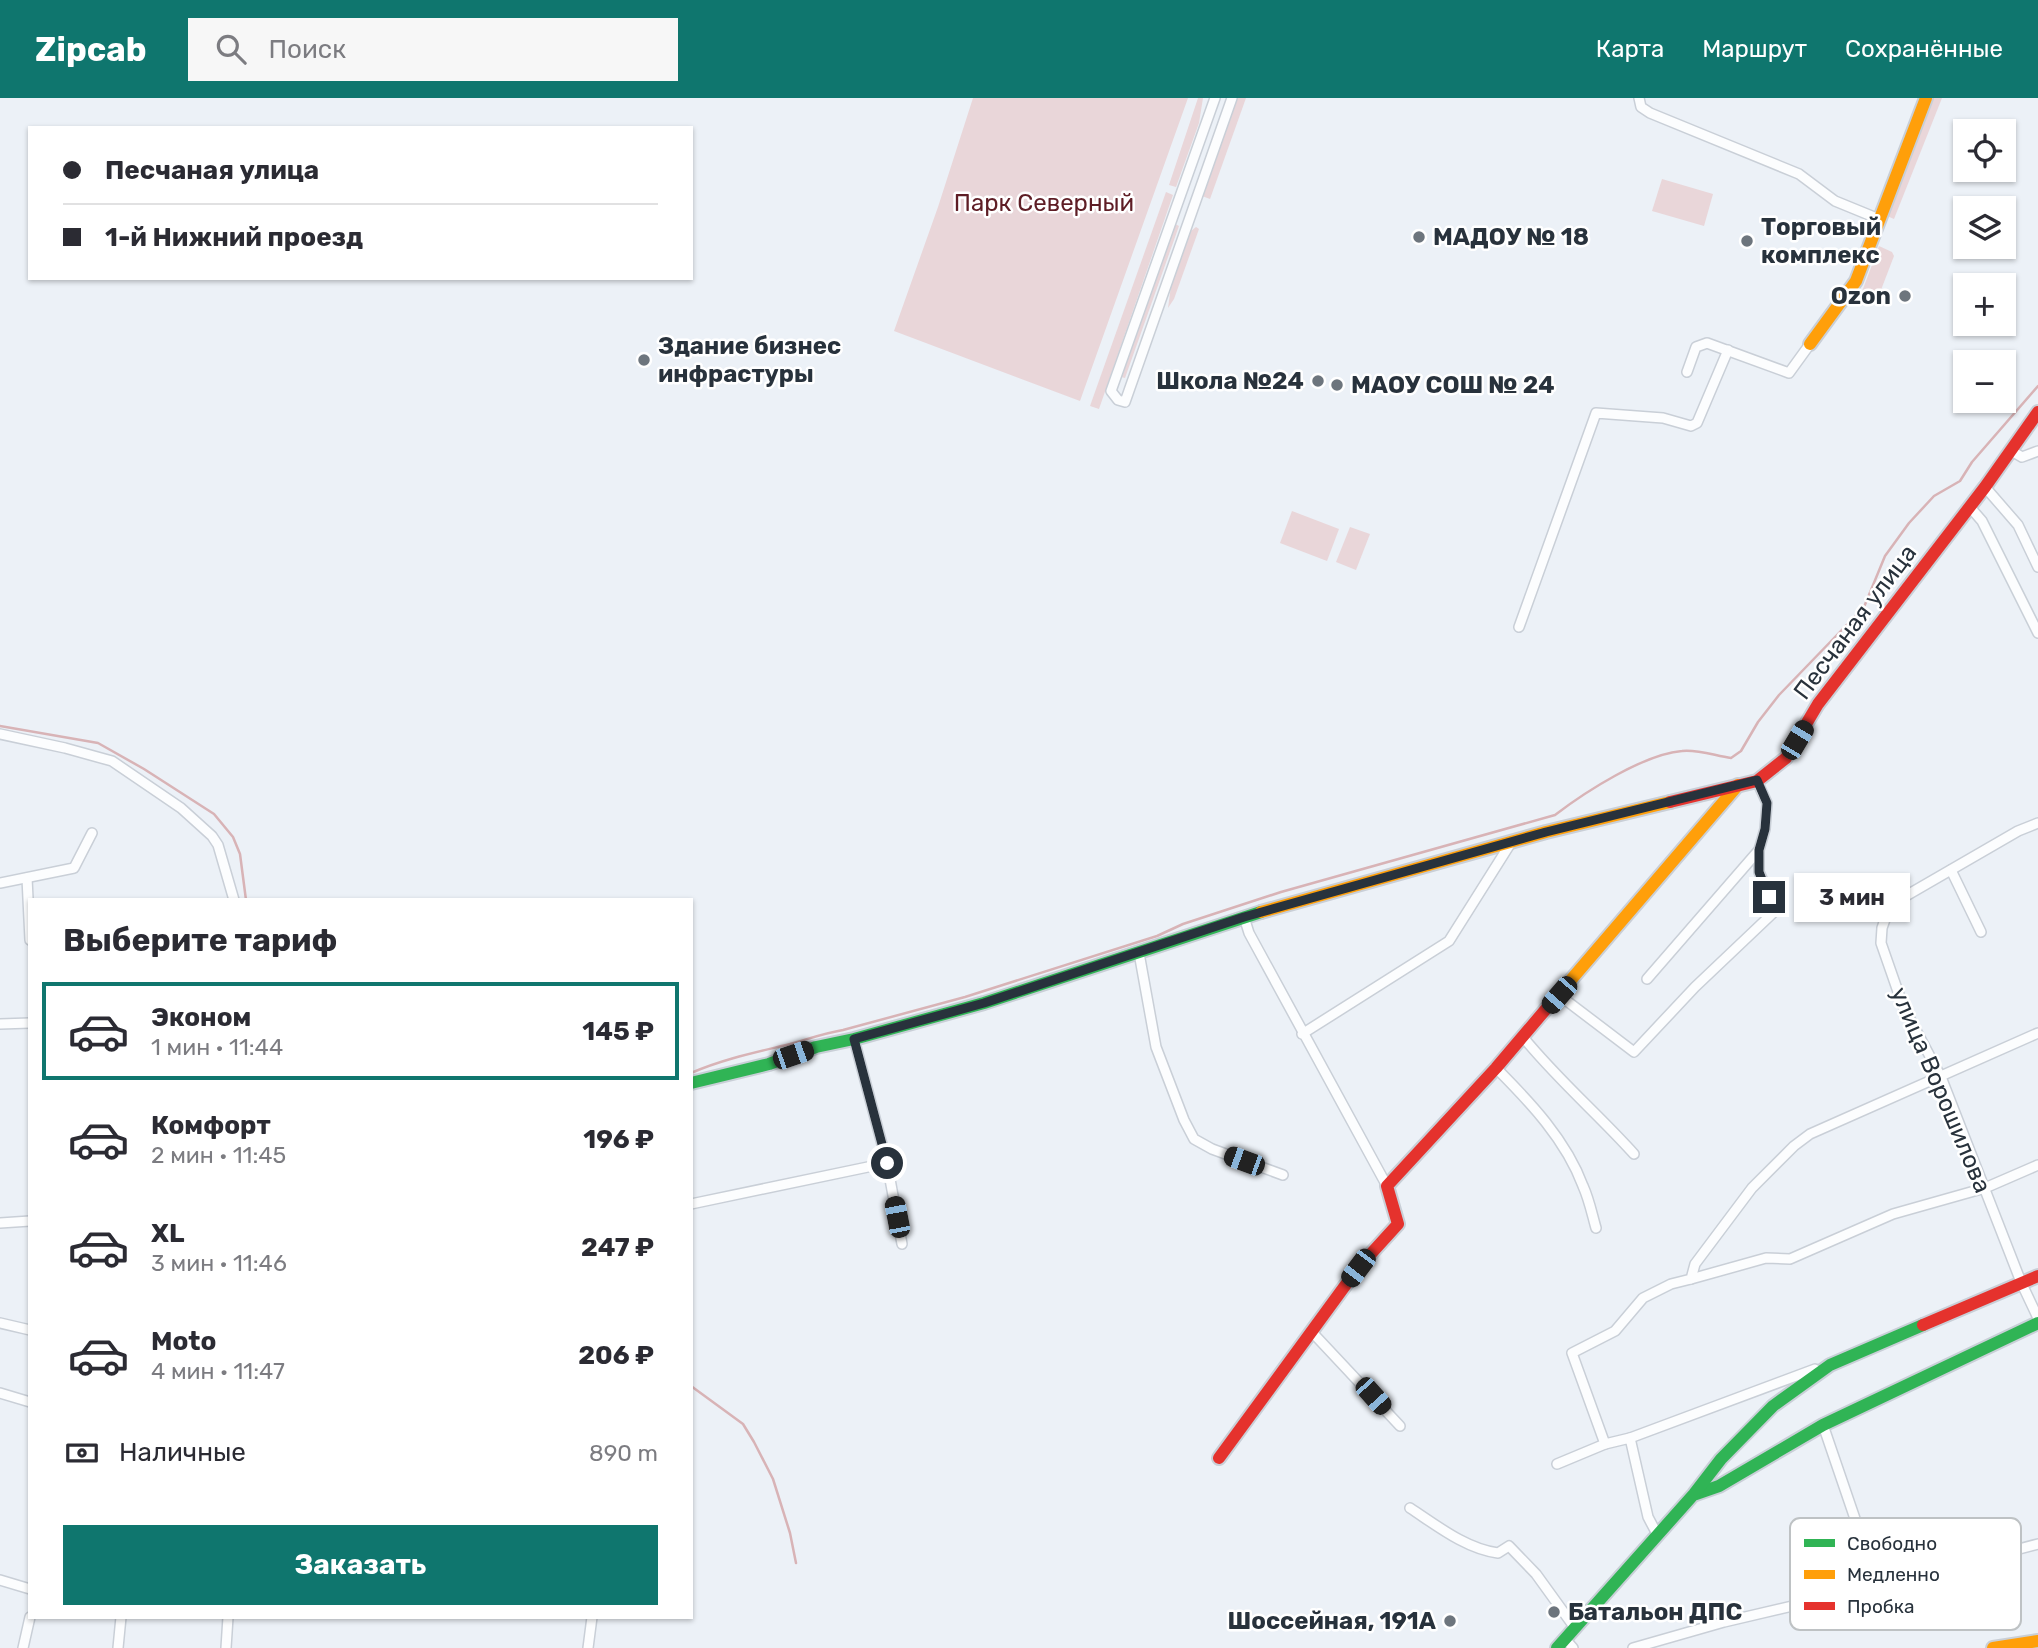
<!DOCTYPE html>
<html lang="ru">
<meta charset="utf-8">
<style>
:root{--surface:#fff;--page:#f7f7f7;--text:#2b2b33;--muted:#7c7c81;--line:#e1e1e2;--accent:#0f766e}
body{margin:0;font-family:Rubik,sans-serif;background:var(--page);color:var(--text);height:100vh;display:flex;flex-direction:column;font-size:26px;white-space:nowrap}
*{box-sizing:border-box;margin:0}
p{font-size:23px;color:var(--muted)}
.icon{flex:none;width:38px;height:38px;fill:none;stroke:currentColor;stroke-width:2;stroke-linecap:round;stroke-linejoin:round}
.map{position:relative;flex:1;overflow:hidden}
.side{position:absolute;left:28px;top:800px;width:665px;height:721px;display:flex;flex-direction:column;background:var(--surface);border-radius:0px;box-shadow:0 2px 5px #0004}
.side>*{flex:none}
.guide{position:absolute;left:28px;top:28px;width:665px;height:154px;border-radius:0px;box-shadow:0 2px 5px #0004;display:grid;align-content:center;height:154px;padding:0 35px;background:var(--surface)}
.controls{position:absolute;left:1953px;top:21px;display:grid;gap:14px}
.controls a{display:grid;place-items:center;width:63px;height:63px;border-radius:0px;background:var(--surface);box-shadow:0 2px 5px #0004;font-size:35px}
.end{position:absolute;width:32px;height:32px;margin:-16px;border:9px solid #28323c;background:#fff;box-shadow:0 0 0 4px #fff}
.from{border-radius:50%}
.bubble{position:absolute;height:49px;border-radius:0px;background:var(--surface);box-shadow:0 2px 5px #0004;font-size:23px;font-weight:700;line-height:49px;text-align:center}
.car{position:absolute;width:21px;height:42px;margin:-21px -10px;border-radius:9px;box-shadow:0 0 5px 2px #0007;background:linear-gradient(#222 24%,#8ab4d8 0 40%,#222 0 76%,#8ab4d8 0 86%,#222 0)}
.guide b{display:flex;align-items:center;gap:24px;height:66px;font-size:26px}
.guide b+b{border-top:2px solid var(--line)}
.guide i{width:18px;height:18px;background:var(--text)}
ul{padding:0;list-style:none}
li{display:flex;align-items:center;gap:21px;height:98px;margin:0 14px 10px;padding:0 21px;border:4px solid transparent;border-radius:0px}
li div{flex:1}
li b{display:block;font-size:26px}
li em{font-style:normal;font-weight:700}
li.current{border-color:var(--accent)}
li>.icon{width:63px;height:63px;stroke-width:1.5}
h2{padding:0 35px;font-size:32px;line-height:84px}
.pay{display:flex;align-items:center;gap:18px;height:77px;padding:0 35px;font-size:26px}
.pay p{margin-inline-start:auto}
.primary-button{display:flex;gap:14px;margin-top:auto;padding:14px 35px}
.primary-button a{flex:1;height:80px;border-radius:0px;background:var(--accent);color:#fff;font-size:28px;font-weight:700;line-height:80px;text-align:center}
header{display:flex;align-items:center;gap:42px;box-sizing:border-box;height:98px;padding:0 35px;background:var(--accent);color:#fff}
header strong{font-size:33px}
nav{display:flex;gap:38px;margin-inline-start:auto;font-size:24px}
.search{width:490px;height:63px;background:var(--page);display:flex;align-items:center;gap:18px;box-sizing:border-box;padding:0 24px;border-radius:0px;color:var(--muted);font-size:26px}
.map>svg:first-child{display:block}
.green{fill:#e9d6d9}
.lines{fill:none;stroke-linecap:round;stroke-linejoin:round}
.stream{stroke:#d8b3b6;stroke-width:2.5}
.street-casing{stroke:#c9cfd7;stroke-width:12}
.fast-casing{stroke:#c9cfd7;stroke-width:16}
.slow-casing{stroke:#c9cfd7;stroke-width:16}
.jam-casing{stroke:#c9cfd7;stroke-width:16}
.street{stroke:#fcfdfe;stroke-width:9}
.fast{stroke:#30b455;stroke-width:12}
.slow{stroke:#ff9f0a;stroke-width:12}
.jam{stroke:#e5322d;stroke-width:12}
.route{stroke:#28323c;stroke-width:9}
.poi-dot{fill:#6d757d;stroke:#fff;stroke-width:2.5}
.labels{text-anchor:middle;stroke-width:5;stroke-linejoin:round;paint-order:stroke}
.park-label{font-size:24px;fill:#5e1d25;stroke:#fff}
.poi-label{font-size:24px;font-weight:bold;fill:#28323c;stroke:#fff;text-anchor:start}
.street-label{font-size:24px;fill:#28323c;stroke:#fff}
.key{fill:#fff;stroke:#bec2c4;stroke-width:2}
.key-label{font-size:19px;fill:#28323c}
</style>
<header>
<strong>Zipcab</strong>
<div class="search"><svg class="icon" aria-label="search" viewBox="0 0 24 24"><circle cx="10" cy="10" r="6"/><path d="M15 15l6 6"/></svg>Поиск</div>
<nav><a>Карта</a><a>Маршрут</a><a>Сохранённые</a></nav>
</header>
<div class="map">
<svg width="2038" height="1550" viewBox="0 0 2038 1550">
<rect width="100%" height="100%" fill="#ecf1f7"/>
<g class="green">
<path d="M973 0H1188L1080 303 894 233 938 109Z"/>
<path d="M1198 0H1203L1199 25 1176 89 1169 87Z"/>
<path d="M1237 0H1246L1210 101 1202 98Z"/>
<path d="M1934 0H1942L1894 121 1887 118Z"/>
<path d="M1662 81 1713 96 1704 128 1652 113Z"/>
<path d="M1166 94 1173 97 1099 311 1090 308Z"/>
<path d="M1175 126 1179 128 1125 280 1121 279Z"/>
<path d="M1196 129 1199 131 1174 201 1168 210 1171 188 1191 133Z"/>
<path d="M1879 148 1892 154 1894 158 1876 205 1860 199Z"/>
<path d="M1292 413 1339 431 1327 463 1280 445Z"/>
<path d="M1350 429 1370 436 1356 472 1336 464Z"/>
</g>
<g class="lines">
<g class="stream">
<path d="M0 628 98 645 144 671 214 716 233 739 240 756 246 802"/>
<path d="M691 975C723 961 757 954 790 946 808 941 825 935 843 932L965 899 1157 838 1183 826 1281 794 1555 717C1585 694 1644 656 1682 653 1697 651 1716 658 1731 660L1741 653 1758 624 1779 597 1864 509 1885 458 1909 425 1934 398 1960 383 1972 364 2038 288"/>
<path d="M691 1288 743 1326 754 1344 773 1381 790 1435 796 1465"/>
</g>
<g class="street-casing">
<g id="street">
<path d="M1215 0 1111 293 1118 302 1125 304 1232 0"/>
<path d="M1639 0 1641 9 1650 15 1799 76 1835 103 1879 121"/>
<path d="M1687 274 1696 249 1707 245 1789 275 1810 246"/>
<path d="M2010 352 2022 359 2038 353"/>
<path d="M1985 389 2018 427 2038 469"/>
<path d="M1969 408 1982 423 2038 535"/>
<path d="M1519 529 1596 315 1663 320 1691 328 1697 325 1728 252"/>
<path d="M0 636 65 650 112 663 181 710 212 738 218 747 234 802"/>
<path d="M2038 725 2018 733 1897 803 1888 813 1882 830 1881 845 1903 908 1941 979 2021 1184 2038 1220"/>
<path d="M1951 772 1981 834"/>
<path d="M27 780 30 842"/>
<path d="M0 785 74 770 92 735"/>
<path d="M1244 819 1249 835 1387 1088"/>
<path d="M1139 855 1156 949 1184 1022 1194 1041 1212 1051 1283 1077"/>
<path d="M1647 881 1759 752 1765 731 1767 705 1757 683"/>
<path d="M1559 897 1634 954 1695 889 1774 814 1773 805 1759 774V752"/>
<path d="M0 926 30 925"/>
<path d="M1302 936 1449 843 1512 743"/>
<path d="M1523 939C1557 981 1598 1016 1634 1056"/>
<path d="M854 941 887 1065 902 1146"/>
<path d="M1496 970C1530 1004 1566 1042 1583 1088 1589 1101 1592 1116 1596 1130"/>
<path d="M691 1106 887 1065"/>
<path d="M0 1125 30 1123"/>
<path d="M1691 1181 1766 1160 1790 1161 1893 1116 1985 1090 2038 1067"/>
<path d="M0 1225 30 1232"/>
<path d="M1311 1233 1400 1328"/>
<path d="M0 1295 30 1304"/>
<path d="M1823 1327 1878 1488"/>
<path d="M1630 1340 1815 1271"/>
<path d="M1557 1366 1605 1346"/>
<path d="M1410 1410C1436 1427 1466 1451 1498 1455L1509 1448 1536 1476 1575 1530"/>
<path d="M1657 1436 1648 1419 1630 1340 1605 1346 1572 1255 1615 1233 1643 1200 1671 1186 1691 1181 1695 1166 1752 1090 1794 1048 1810 1036 2038 935"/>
<path d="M0 1482 30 1491"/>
<path d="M1565 1541 1573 1550"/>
<path d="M23 1550 30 1519"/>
<path d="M118 1550 121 1519"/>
<path d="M226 1550 228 1519"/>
<path d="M588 1550 592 1519"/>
<path d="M1633 1550 1724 1524 1878 1488 2038 1446"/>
</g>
</g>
<g class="fast-casing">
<g id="fast">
<path d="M691 985 769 966 816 949 854 941 984 905 1261 814"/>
<path d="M1696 1396 1719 1388 1823 1327 2038 1225"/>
<path d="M1557 1550 1694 1396 1721 1361 1773 1308 1830 1267 1923 1227"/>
</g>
</g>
<g class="slow-casing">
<g id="slow">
<path d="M1810 246 1856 183 1926 0"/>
<path d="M1261 814 1546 734 1670 704"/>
<path d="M1552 904 1738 687"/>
<path d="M1993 1550 2038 1543"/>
</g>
</g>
<g class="jam-casing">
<g id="jam">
<path d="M1670 704 1757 683 1786 660 1818 606 1985 389 2038 314"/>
<path d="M1923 1227 2038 1178"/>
<path d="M1219 1360 1358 1170 1398 1126 1387 1088 1496 970 1552 904"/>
</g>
</g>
<use href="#street" class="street"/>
<use href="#fast" class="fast"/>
<use href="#slow" class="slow"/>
<use href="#jam" class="jam"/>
</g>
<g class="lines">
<path class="route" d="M887 1065 854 941 984 905 1244 819 1546 734 1757 682 1767 705 1765 731 1759 752V774L1769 799"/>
</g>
<g class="poi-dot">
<circle cx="1419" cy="139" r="7"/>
<circle cx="1747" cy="143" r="7"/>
<circle cx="1905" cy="198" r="7"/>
<circle cx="644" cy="262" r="7"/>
<circle cx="1318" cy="283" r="7"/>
<circle cx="1337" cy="287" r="7"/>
<circle cx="1554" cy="1514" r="7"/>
<circle cx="1450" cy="1523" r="7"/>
</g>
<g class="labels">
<g class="park-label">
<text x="1044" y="113">Парк Северный</text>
</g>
<g class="poi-label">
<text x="1761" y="137">Торговый<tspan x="1761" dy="28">комплекс</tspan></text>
<text x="1433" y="147">МАДОУ № 18</text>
<text x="1891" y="206" text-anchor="end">Ozon</text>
<text x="658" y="256">Здание бизнес<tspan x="658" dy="28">инфрастуры</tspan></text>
<text x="1304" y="291" text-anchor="end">Школа №24</text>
<text x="1351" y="295">МАОУ СОШ № 24</text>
<text x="1568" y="1522">Батальон ДПС</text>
<text x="1436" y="1531" text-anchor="end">Шоссейная, 191А</text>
</g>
<g class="street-label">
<text transform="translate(1855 524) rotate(-53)" y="8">Песчаная улица</text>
<text transform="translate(1941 992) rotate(67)" y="8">улица Ворошилова</text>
</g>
</g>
<rect x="1790" y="1420" width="231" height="112" rx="10" class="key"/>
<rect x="1804" y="1441" width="31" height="8" fill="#30b455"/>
<rect x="1804" y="1472" width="31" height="9" fill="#ff9f0a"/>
<rect x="1804" y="1504" width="31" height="8" fill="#e5322d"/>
<g class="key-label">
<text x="1847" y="1452">Свободно</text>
<text x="1847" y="1483">Медленно</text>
<text x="1847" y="1515">Пробка</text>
</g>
</svg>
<div class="controls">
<a><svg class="icon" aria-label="locate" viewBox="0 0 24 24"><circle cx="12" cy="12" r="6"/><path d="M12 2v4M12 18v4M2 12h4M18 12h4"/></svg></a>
<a><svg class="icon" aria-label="layers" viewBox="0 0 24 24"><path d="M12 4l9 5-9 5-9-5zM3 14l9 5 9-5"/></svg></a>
<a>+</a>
<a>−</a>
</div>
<i class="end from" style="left:887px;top:1065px"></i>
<i class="end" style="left:1769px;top:799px"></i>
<div class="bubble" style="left:1794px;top:775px;width:116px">3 мин</div>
<i class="car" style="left:1797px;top:642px;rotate:31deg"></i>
<i class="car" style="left:1559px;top:897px;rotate:221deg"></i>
<i class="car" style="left:793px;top:957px;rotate:71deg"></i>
<i class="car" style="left:1244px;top:1063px;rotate:290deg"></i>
<i class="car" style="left:897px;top:1119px;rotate:349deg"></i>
<i class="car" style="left:1358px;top:1170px;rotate:217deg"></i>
<i class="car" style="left:1373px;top:1298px;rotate:138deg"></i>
<div class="guide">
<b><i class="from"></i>Песчаная улица</b>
<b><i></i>1-й Нижний проезд</b>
</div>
<section class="side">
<h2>Выберите тариф</h2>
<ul>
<li class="current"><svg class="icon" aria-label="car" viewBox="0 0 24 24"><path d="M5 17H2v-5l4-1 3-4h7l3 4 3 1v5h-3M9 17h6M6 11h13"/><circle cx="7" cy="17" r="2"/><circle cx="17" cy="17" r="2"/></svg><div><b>Эконом</b><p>1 мин · 11:44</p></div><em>145 ₽</em></li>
<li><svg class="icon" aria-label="car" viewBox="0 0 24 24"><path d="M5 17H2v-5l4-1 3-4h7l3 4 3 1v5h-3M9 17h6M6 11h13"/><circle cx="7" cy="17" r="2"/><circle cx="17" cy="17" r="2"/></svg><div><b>Комфорт</b><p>2 мин · 11:45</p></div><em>196 ₽</em></li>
<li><svg class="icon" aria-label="car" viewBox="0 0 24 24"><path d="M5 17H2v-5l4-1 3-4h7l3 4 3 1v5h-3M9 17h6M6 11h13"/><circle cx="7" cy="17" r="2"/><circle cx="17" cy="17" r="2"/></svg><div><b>XL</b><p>3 мин · 11:46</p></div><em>247 ₽</em></li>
<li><svg class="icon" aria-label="car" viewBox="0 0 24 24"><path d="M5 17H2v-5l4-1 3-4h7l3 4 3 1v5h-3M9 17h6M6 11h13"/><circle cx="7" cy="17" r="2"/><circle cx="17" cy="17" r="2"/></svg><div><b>Moto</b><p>4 мин · 11:47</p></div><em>206 ₽</em></li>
</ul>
<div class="pay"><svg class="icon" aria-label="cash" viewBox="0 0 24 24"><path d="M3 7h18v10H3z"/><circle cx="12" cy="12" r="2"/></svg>Наличные<p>890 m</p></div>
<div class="primary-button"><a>Заказать</a></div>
</section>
</div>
